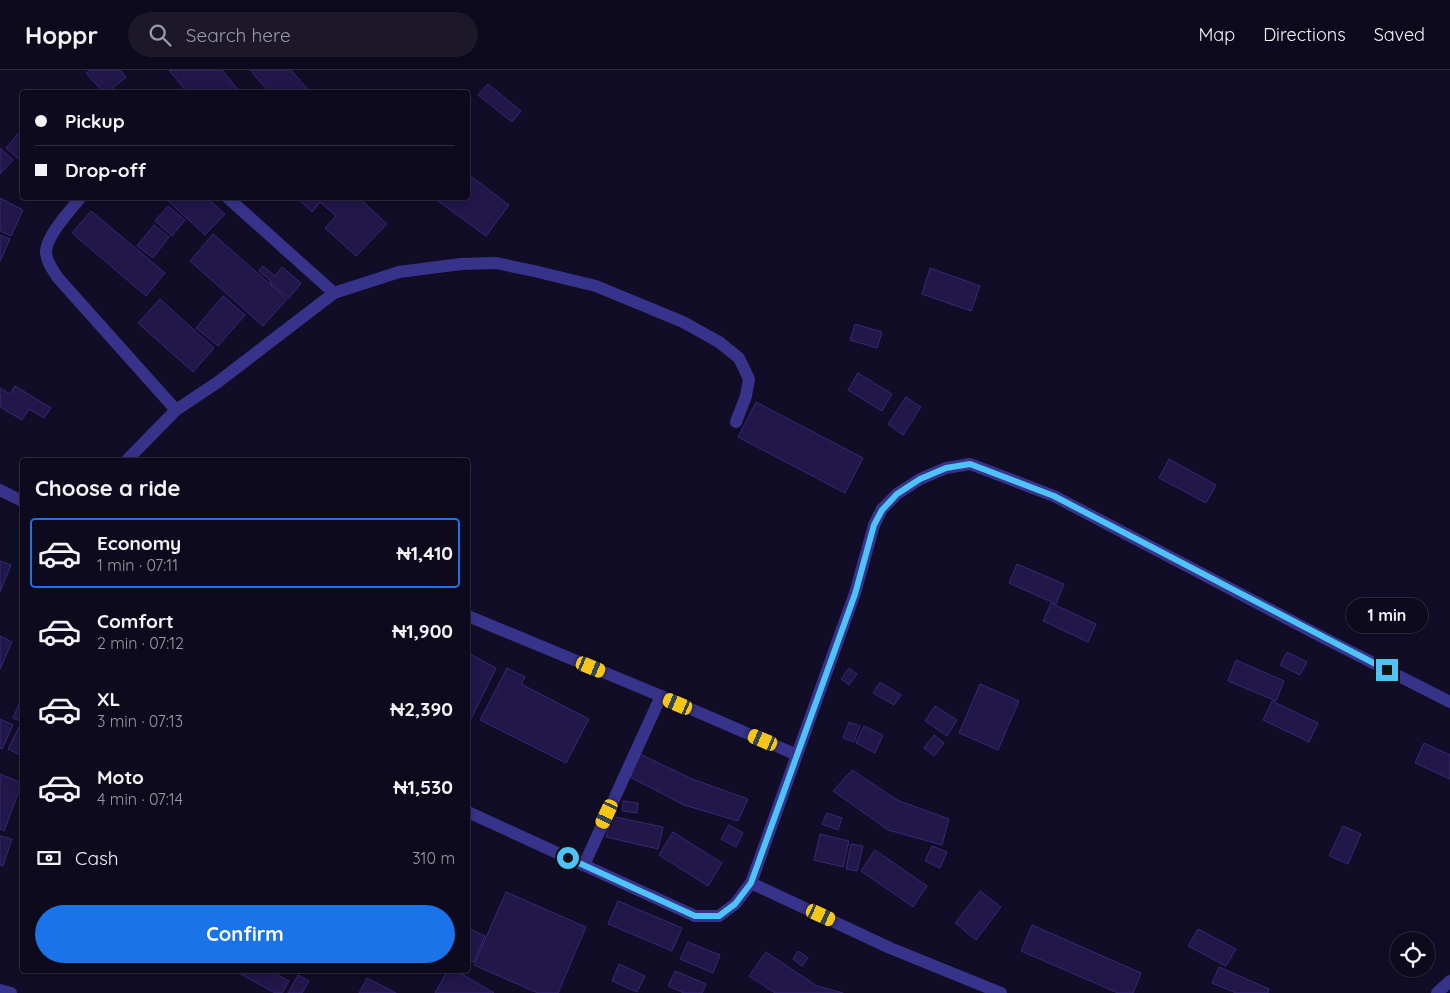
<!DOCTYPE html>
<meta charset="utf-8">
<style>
:root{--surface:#0e0a1d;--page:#1c182a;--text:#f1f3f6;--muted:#9b9aa4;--line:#2e2b3b;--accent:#1a73e8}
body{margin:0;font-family:Quicksand,sans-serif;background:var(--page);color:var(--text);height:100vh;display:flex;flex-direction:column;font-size:19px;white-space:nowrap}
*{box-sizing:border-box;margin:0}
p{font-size:16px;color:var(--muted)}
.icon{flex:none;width:28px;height:28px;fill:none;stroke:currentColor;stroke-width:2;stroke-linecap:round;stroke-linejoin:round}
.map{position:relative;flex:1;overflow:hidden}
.drawer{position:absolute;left:20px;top:388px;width:450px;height:515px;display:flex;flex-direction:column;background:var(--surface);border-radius:5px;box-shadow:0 2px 12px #0003,0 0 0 1px var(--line)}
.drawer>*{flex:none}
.guide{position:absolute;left:20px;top:20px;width:450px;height:110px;border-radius:5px;box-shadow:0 2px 12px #0003,0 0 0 1px var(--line);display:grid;align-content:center;height:110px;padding:0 15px;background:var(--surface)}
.fabs{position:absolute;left:1390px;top:862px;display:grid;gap:10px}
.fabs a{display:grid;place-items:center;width:45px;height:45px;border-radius:50%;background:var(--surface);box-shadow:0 2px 12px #0003,0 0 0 1px var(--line);font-size:25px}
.end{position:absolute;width:22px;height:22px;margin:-11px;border:6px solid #4fc3f7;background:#111;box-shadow:0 0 0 2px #111}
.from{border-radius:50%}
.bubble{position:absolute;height:35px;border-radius:18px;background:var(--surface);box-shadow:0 2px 12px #0003,0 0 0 1px var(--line);font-size:16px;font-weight:700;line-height:35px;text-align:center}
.car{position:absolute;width:15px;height:30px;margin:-15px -8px;border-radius:6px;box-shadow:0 0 4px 1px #0007;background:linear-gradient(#f5c518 24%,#345 0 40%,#f5c518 0 76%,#345 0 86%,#f5c518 0)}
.guide b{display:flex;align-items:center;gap:18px;height:48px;font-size:19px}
.guide b+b{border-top:1px solid var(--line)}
.guide i{width:12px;height:12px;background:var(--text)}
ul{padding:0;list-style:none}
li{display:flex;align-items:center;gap:15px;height:70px;margin:0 10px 8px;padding:0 5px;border:2px solid transparent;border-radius:5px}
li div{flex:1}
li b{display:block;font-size:19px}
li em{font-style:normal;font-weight:700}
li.selected{border-color:var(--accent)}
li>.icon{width:45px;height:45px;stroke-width:1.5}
h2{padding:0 15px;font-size:22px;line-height:60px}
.pay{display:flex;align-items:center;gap:12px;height:55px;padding:0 15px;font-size:19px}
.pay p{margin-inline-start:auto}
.action{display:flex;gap:10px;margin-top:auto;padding:10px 15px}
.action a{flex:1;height:58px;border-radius:30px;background:var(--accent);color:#fff;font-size:20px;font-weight:700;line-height:58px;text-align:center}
header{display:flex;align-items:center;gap:30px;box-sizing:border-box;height:70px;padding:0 25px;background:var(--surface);border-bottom:1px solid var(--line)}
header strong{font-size:24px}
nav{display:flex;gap:28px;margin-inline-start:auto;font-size:18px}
.search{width:350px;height:45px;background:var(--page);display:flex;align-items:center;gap:12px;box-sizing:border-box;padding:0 18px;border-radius:28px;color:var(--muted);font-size:19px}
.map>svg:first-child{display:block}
.building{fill:#221749;stroke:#382778}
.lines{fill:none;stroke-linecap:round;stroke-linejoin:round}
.street{stroke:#38338a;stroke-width:12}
.route{stroke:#4fc3f7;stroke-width:6}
</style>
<header>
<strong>Hoppr</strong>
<div class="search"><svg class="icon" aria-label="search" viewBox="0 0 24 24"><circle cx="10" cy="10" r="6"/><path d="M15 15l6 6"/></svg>Search here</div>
<nav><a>Map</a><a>Directions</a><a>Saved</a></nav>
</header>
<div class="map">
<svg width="1450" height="923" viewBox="0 0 1450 923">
<rect width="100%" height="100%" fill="#120d27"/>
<g class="building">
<path d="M90 0H120L126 7 108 22H103L86 3Z"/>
<path d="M169 0H222L240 22H187Z"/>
<path d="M250 0H291L310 22H269Z"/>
<path d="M488 14 521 41 512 52 478 25Z"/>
<path d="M21 60 22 61V92L6 78Z"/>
<path d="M0 78 13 90 0 104Z"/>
<path d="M468 104 509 135 486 166 434 128H468Z"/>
<path d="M0 128 23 140 11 166 0 161Z"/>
<path d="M165 128H207L225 144 205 165Z"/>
<path d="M297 128H359L387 154 356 186 325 158 336 146 320 132 312 142Z"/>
<path d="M168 136 185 150 172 166 155 151Z"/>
<path d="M91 141 165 203 146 226 72 163Z"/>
<path d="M154 155 169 167 153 188 137 176Z"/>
<path d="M213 164 287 229 263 256 190 191Z"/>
<path d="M0 165 10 169 0 191Z"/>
<path d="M263 196 275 206 282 197 301 213 289 228 270 213 271 211 259 201Z"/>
<path d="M930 198 980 216 971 241 922 224Z"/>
<path d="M223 226 245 245 218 276 196 258Z"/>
<path d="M160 229 214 278 193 302 138 253Z"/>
<path d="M855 254 882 262 877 278 850 270Z"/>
<path d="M858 303 892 324 882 341 848 320Z"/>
<path d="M15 316 51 338 44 348 29 339 22 350 0 337V318L10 324Z"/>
<path d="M906 327 921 337 903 365 888 354Z"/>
<path d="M756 332 863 388 845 423 738 367Z"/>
<path d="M1169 389 1216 415 1206 433 1159 408Z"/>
<path d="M0 491 11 495 0 522Z"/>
<path d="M1017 494 1064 514 1056 534 1009 513Z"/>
<path d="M1051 533 1096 554 1088 572 1043 551Z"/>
<path d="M0 566 12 572 0 599Z"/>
<path d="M1287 582 1307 592 1300 605 1280 595Z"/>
<path d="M468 583 496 598 468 655Z"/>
<path d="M1236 590 1284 611 1276 631 1228 611Z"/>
<path d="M507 598 525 607 521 614 589 649 566 693 480 650Z"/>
<path d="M849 598 857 604 849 615 841 609Z"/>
<path d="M880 612 901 625 894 635 873 623Z"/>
<path d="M980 614 1019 631 998 680 959 663Z"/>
<path d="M22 627V652L13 648Z"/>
<path d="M1272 631 1318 653 1309 672 1263 650Z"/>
<path d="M935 636 957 650 947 666 925 651Z"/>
<path d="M0 649 13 655 2 679 0 678Z"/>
<path d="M849 652 860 656 854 672 843 668Z"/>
<path d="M20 655 22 656V686L8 679Z"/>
<path d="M864 656 883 665 875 683 856 673Z"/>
<path d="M934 665 944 673 934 686 924 678Z"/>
<path d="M1424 673 1450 685V709L1415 693Z"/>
<path d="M640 684 692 709 748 729 738 751 684 735 630 707Z"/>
<path d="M852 700 897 730 949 749 942 775 888 760 833 721Z"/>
<path d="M0 704 22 713 4 761 0 759Z"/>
<path d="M623 731 638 733 637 743 622 741Z"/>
<path d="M827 743 842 748 838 760 822 754Z"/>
<path d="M611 746 663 757 658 779 606 767Z"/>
<path d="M729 755 743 763 736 777 721 769Z"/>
<path d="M1343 756 1361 764 1348 794 1329 786Z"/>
<path d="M673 762 722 793 708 816 659 785Z"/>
<path d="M820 764 849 771 843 797 814 790Z"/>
<path d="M0 766 12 769 3 796 0 795Z"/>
<path d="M851 774 863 776 857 801 846 799Z"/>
<path d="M932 776 947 782 940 798 925 791Z"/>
<path d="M875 780 927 816 913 837 861 801Z"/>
<path d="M980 821 1001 837 976 870 955 853Z"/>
<path d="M506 822 586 857 558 923H538L474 895Z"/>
<path d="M618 831 682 858 672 881 608 854Z"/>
<path d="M1032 855 1141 903 1133 923H1118L1021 881Z"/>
<path d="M468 858 485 866 474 892 468 889Z"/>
<path d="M1198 859 1236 879 1226 896 1188 876Z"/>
<path d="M688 872 720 885 713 903 680 889Z"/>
<path d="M798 881 808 888 802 896 793 889Z"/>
<path d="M766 882 817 916 843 923H775L749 906Z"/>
<path d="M619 894 645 906 637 922 612 911Z"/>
<path d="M1219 897 1269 919 1268 923H1236L1212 913Z"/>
<path d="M238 900H269L289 911 282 923H275L237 902Z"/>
<path d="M448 900H455L494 923H435Z"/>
<path d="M675 901 706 914 702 923H684L668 916Z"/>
<path d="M298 905 309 911 302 923H288Z"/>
<path d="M367 908 396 923H359Z"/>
</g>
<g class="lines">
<g class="street">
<path d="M80 128C70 141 45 167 46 183 47 193 53 200 58 208L176 340"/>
<path d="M228 128 334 223"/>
<path d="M127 390 176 340 218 312 334 223 399 202 461 194 496 193 534 201 596 216 683 252 719 272 739 288 749 309 746 326 736 352"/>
<path d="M0 420 22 431"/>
<path d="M468 546 661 626 797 685"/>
<path d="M468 742 695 846H719L735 834 751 813 855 523 874 455 882 439 897 424 920 409 946 398 970 394 1054 426 1324 568 1450 632"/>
<path d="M584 795 661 626"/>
<path d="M751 813 890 878 1001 923"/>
<path d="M0 920 11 923"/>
<path d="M1437 923 1450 911"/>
</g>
</g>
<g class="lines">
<path class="route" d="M568 788 695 846H719L735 834 751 813 855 524 874 455 882 440 897 424 920 409 946 398 970 394 1054 426 1387 600"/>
</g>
</svg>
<div class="fabs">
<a><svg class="icon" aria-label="locate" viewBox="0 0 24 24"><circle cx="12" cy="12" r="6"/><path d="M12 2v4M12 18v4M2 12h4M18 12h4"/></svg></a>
</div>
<i class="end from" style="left:568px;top:788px"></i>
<i class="end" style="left:1387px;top:600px"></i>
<div class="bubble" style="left:1346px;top:528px;width:82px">1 min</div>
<i class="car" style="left:591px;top:597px;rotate:112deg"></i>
<i class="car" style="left:678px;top:634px;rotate:293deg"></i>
<i class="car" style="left:763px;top:670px;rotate:293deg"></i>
<i class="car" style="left:607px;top:744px;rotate:205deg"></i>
<i class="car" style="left:821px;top:845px;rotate:115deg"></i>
<div class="guide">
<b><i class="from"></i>Pickup</b>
<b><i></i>Drop-off</b>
</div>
<section class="drawer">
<h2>Choose a ride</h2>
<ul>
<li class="selected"><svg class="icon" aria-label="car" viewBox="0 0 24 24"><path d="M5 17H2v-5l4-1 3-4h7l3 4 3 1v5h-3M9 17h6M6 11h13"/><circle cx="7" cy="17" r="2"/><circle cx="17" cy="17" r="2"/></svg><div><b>Economy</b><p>1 min · 07:11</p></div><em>₦1,410</em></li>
<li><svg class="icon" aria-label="car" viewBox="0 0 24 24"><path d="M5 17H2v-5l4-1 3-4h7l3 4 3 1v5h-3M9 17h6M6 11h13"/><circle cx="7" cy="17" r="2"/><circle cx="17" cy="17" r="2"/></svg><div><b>Comfort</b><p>2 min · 07:12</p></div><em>₦1,900</em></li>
<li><svg class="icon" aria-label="car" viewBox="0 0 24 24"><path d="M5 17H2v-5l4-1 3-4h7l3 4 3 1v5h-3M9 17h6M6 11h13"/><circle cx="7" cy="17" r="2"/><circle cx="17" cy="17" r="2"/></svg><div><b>XL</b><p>3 min · 07:13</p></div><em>₦2,390</em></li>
<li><svg class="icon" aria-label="car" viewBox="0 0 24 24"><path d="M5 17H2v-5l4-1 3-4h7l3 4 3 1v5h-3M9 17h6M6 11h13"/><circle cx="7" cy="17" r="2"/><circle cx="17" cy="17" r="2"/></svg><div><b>Moto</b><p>4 min · 07:14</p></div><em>₦1,530</em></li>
</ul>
<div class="pay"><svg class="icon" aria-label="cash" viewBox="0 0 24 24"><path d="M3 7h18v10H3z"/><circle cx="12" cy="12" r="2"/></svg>Cash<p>310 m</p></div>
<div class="action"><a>Confirm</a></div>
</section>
</div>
